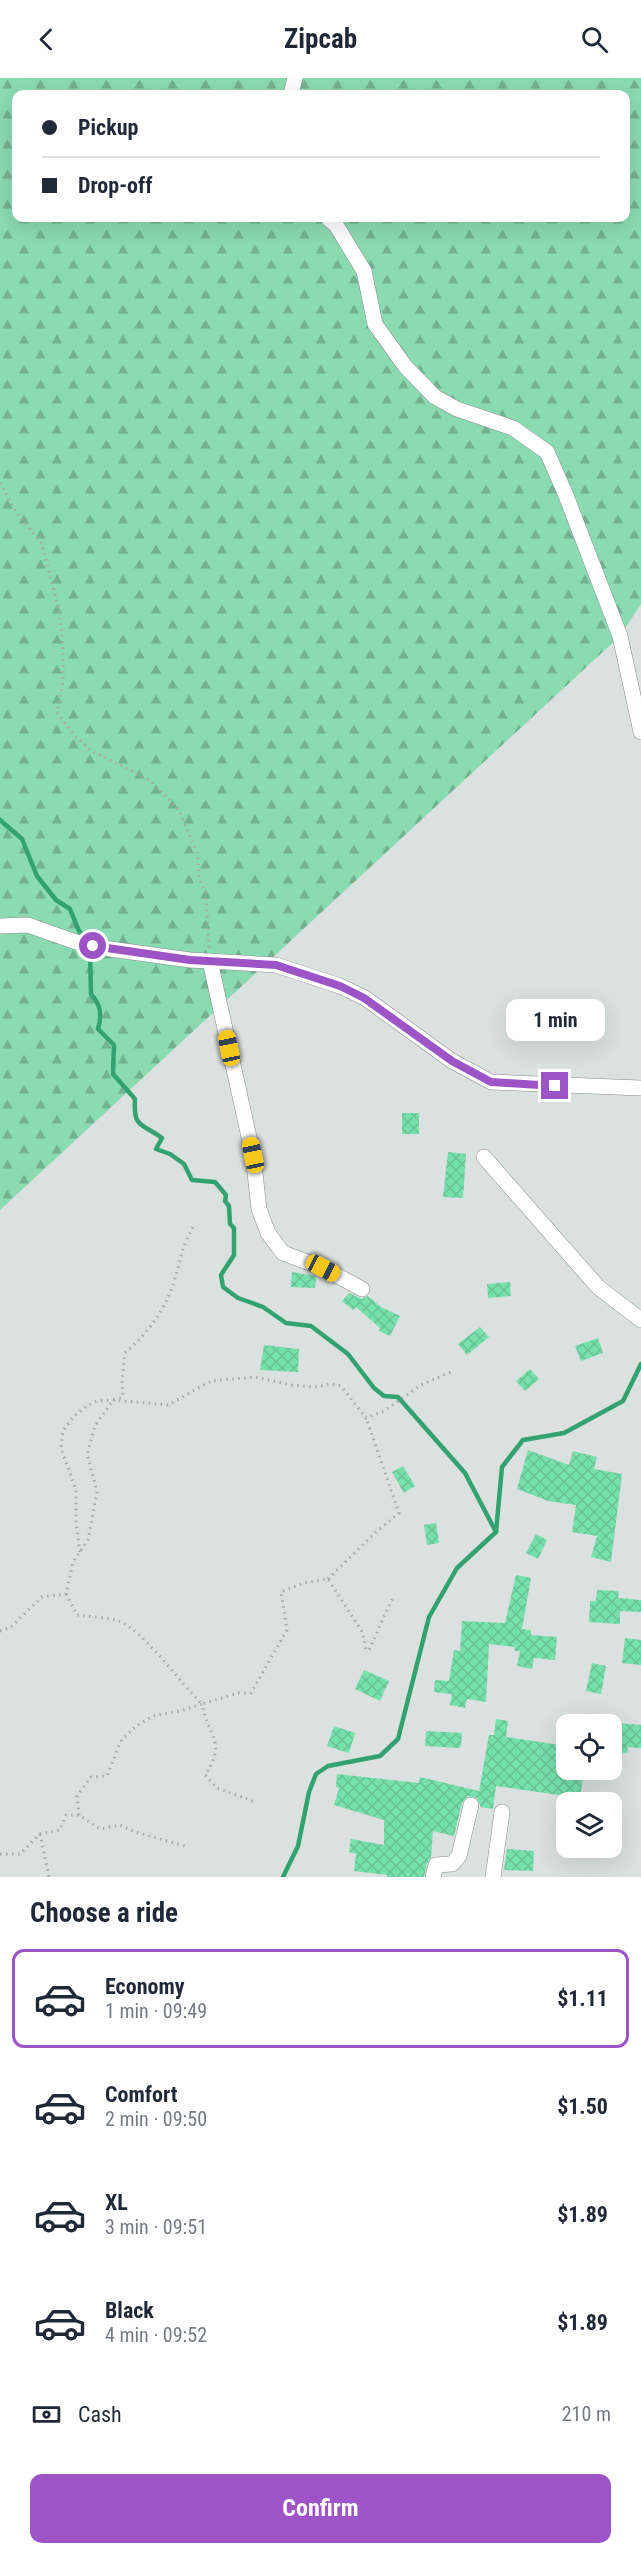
<!DOCTYPE html>
<meta charset="utf-8">
<style>
:root{--surface:#fff;--page:#f6f6f7;--text:#1f2937;--muted:#747a83;--line:#e0e1e3;--accent:#9d54c7}
body{margin:0;font-family:"Roboto Condensed",sans-serif;background:var(--page);color:var(--text);height:100vh;display:flex;flex-direction:column;font-size:22px;white-space:nowrap}
*{box-sizing:border-box;margin:0}
p{font-size:20px;color:var(--muted)}
.icon{flex:none;width:33px;height:33px;fill:none;stroke:currentColor;stroke-width:2;stroke-linecap:round;stroke-linejoin:round}
.map{position:relative;height:1799px;overflow:hidden}
.sheet{display:flex;flex-direction:column;background:var(--surface);flex:1}
.sheet>*{flex:none}
.banner{position:absolute;left:12px;top:12px;width:618px;height:132px;border-radius:12px;box-shadow:0 6px 24px #0002;display:grid;align-content:center;height:132px;padding:0 30px;background:var(--surface)}
.fabs{position:absolute;left:556px;top:1636px;display:grid;gap:12px}
.fabs a{display:grid;place-items:center;width:66px;height:66px;border-radius:12px;background:var(--surface);box-shadow:0 6px 24px #0002;font-size:30px}
.end{position:absolute;width:27px;height:27px;margin:-14px;border:8px solid #9d54c7;background:#fff;box-shadow:0 0 0 3px #fff}
.from{border-radius:50%}
.bubble{position:absolute;height:42px;border-radius:12px;background:var(--surface);box-shadow:0 6px 24px #0002;font-size:20px;font-weight:700;line-height:42px;text-align:center}
.car{position:absolute;width:18px;height:36px;margin:-18px -9px;border-radius:8px;box-shadow:0 0 4px 2px #0007;background:linear-gradient(#f5c518 24%,#345 0 40%,#f5c518 0 76%,#345 0 86%,#f5c518 0)}
.banner b{display:flex;align-items:center;gap:21px;height:57px;font-size:22px}
.banner b+b{border-top:2px solid var(--line)}
.banner i{width:15px;height:15px;background:var(--text)}
ul{padding:0;list-style:none}
li{display:flex;align-items:center;gap:18px;height:99px;margin:0 12px 9px;padding:0 18px;border:3px solid transparent;border-radius:12px}
li div{flex:1}
li b{display:block;font-size:22px}
li em{font-style:normal;font-weight:700}
li.selected{border-color:var(--accent)}
li>.icon{width:54px;height:54px;stroke-width:1.5}
h2{padding:0 30px;font-size:27px;line-height:72px}
.pay{display:flex;align-items:center;gap:15px;height:66px;padding:0 30px;font-size:22px}
.pay p{margin-inline-start:auto}
.primary-button{display:flex;gap:12px;margin-top:auto;padding:12px 30px}
.primary-button a{flex:1;height:69px;border-radius:12px;background:var(--accent);color:#fff;font-size:24px;font-weight:700;line-height:69px;text-align:center}
header{display:flex;justify-content:space-between;align-items:center;height:78px;padding:0 30px;background:var(--surface);font-size:27px;font-weight:700}
.map>svg:first-child{display:block}
.forest{fill:url(#forest-firs);fill-rule:evenodd}
.lines{fill:none;stroke-linecap:round;stroke-linejoin:round}
.stream{stroke:#32a272;stroke-width:4.5}
.building{fill:url(#building-cross-hatch)}
.street-casing{stroke:#868c89;stroke-width:16}
.path{stroke:#a4a9a6;stroke-width:3;stroke-dasharray:1.5 4.5;stroke-linecap:butt}
.street{stroke:#fff;stroke-width:15}
.route{stroke:#9d54c7;stroke-width:8}
</style>
<header><svg class="icon" aria-label="back" viewBox="0 0 24 24"><path d="M15 5l-7 7 7 7"/></svg>Zipcab<svg class="icon" aria-label="search" viewBox="0 0 24 24"><circle cx="10" cy="10" r="6"/><path d="M15 15l6 6"/></svg></header>
<div class="map">
<svg width="641" height="1799" viewBox="0 0 641 1799">
<defs>
<pattern id="forest-firs" width="22" height="20" patternUnits="userSpaceOnUse" patternTransform="scale(1.5)"><rect width="22" height="20" fill="#8bdbb2"/><path d="M5 1l3.5 6h-7zM16 11l3.5 6h-7z" fill="#72b291"/></pattern>
<pattern id="building-cross-hatch" width="8" height="8" patternUnits="userSpaceOnUse" patternTransform="scale(1.5)"><rect width="8" height="8" fill="#77e1ae"/><path d="M0 0l8 8M0 8l8-8" fill="none" stroke="#67c296"/></pattern>
</defs>
<rect width="100%" height="100%" fill="#dbe1de"/>
<path class="forest" d="M0 0H641V526L620 558 0 1132ZM16 16H626V140H16Z"/>
<g class="lines">
<g class="stream">
<path d="M0 742 22 761 37 798 56 822 70 831 79 853 88 861"/>
<path d="M90 872 91 916C101 927 102 937 98 951L114 967 113 996 135 1021C133 1051 142 1045 162 1060L156 1071 170 1076 184 1086 192 1102 215 1104 226 1117 225 1123 229 1128 230 1146 234 1150V1177L221 1197 223 1209 238 1220 263 1229 286 1245 311 1248 348 1276 374 1310 384 1318 398 1319 465 1395 496 1454"/>
<path d="M283 1799 298 1768 309 1714 316 1696 328 1688 380 1678 398 1661 429 1539 457 1490 496 1454 502 1389 523 1362 564 1355 623 1323 641 1286"/>
</g>
</g>
<g class="building">
<rect x="402" y="1035" width="17" height="21"/>
<path d="M448 1074 466 1076 463 1120 443 1119Z"/>
<path d="M292 1194 316 1198 315 1210 291 1209Z"/>
<path d="M510 1204 511 1218 488 1220 487 1206Z"/>
<path d="M349 1215 362 1221 368 1218 381 1229 400 1238 390 1258 379 1253 380 1250 356 1229 353 1232 342 1223Z"/>
<path d="M480 1249 489 1259 467 1277 458 1266Z"/>
<path d="M598 1260 603 1275 581 1283 575 1268Z"/>
<path d="M264 1267 299 1271 298 1294 260 1292Z"/>
<path d="M530 1291 539 1301 525 1313 516 1303Z"/>
<path d="M528 1372 569 1387 573 1373 597 1379 594 1391 622 1396 611 1484 591 1479 597 1458 572 1454 576 1427 548 1423 517 1411Z"/>
<path d="M403 1388 415 1408 404 1415 392 1394Z"/>
<path d="M436 1445 439 1465 427 1467 424 1447Z"/>
<path d="M536 1456 547 1462 538 1481 526 1475Z"/>
<path d="M516 1497 531 1500 522 1551 531 1552V1557L557 1559 555 1582 534 1580 532 1591 517 1588 520 1573H515V1569L489 1566 486 1624 467 1621 465 1630 450 1627 452 1616 434 1614 435 1602 449 1603 454 1572 460 1573 462 1543 505 1545Z"/>
<path d="M597 1512 619 1513 618 1520 641 1522V1534L620 1533V1546L589 1544 590 1523H596Z"/>
<path d="M625 1560 641 1562V1587L622 1585Z"/>
<path d="M592 1585 606 1588 601 1616 586 1613Z"/>
<path d="M364 1592 389 1603 380 1623 355 1611Z"/>
<path d="M496 1641 508 1643 506 1659 567 1668V1692H584L580 1720 496 1708 493 1731 481 1729 477 1720 468 1718 462 1725 454 1758 433 1753 431 1779 427 1785 424 1799H387V1797L354 1793 356 1776 349 1774 351 1761 384 1767V1742L334 1727 339 1710 336 1709 337 1696 419 1705 420 1699 479 1713 489 1657H494Z"/>
<path d="M617 1645 641 1647V1670L628 1669 627 1675 612 1674V1647H617Z"/>
<path d="M334 1648 355 1655 349 1675 327 1668Z"/>
<path d="M426 1653 462 1655 461 1668 459 1670 425 1668Z"/>
<path d="M507 1771 534 1773 533 1793 504 1792Z"/>
</g>
<g class="lines">
<g class="street-casing">
<g id="street">
<path d="M291 16 295 0"/>
<path d="M328 140 336 147 364 193 375 246 405 288 435 319 457 331 513 350 547 374 565 415 620 558 641 654"/>
<path d="M0 848 28 847 76 864 110 871 190 882 276 887 340 908 365 920 452 983 491 1004 641 1010"/>
<path d="M210 883 253 1077 259 1131 268 1155 283 1175 323 1190 362 1211"/>
<path d="M484 1079 598 1209 641 1242"/>
<path d="M433 1799 436 1787 452 1786 459 1778 471 1727"/>
<path d="M493 1799 502 1734"/>
</g>
</g>
<g class="path">
<path d="M0 405 17 435 42 466 58 528 63 567V604L57 635 75 658 92 673 151 703 179 732 198 777 199 800 206 815 209 870"/>
<path d="M80 1474 76 1445V1412L61 1370 63 1353 74 1338 87 1328 97 1323 113 1322 168 1327 211 1303 255 1299 291 1307 317 1309 331 1306 341 1308 366 1340 384 1333 421 1307 453 1293"/>
<path d="M328 1501 375 1455 399 1435 366 1340"/>
<path d="M66 1516 77 1537C90 1539 106 1539 119 1543 143 1552 181 1606 202 1626L238 1615H251L287 1552 281 1514 304 1505 328 1501 363 1555 366 1572H369L394 1517"/>
<path d="M0 1553 11 1549 42 1519 66 1516 73 1484 88 1462 97 1414 87 1376 95 1348 113 1322 123 1319 122 1302 125 1275C150 1253 167 1230 176 1197 182 1177 182 1168 193 1149"/>
<path d="M79 1737 77 1718 91 1699 107 1698 121 1663 135 1649 153 1638 180 1633 202 1626C207 1657 228 1664 205 1697L217 1710 255 1724"/>
<path d="M40 1756 49 1799"/>
<path d="M0 1776H20L40 1756 60 1752 66 1737H79L100 1751 120 1747 135 1754 189 1769"/>
</g>
<use href="#street" class="street"/>
</g>
<g class="lines">
<path class="route" d="M93 868 190 882 276 887 340 908 364 920 452 983 491 1004 555 1008"/>
</g>
</svg>
<div class="fabs">
<a><svg class="icon" aria-label="locate" viewBox="0 0 24 24"><circle cx="12" cy="12" r="6"/><path d="M12 2v4M12 18v4M2 12h4M18 12h4"/></svg></a>
<a><svg class="icon" aria-label="layers" viewBox="0 0 24 24"><path d="M12 4l9 5-9 5-9-5zM3 14l9 5 9-5"/></svg></a>
</div>
<i class="end from" style="left:93px;top:868px"></i>
<i class="end" style="left:555px;top:1008px"></i>
<div class="bubble" style="left:506px;top:921px;width:99px">1 min</div>
<i class="car" style="left:229px;top:970px;rotate:348deg"></i>
<i class="car" style="left:253px;top:1077px;rotate:348deg"></i>
<i class="car" style="left:323px;top:1190px;rotate:118deg"></i>
<div class="banner">
<b><i class="from"></i>Pickup</b>
<b><i></i>Drop-off</b>
</div>
</div>
<section class="sheet">
<h2>Choose a ride</h2>
<ul>
<li class="selected"><svg class="icon" aria-label="car" viewBox="0 0 24 24"><path d="M5 17H2v-5l4-1 3-4h7l3 4 3 1v5h-3M9 17h6M6 11h13"/><circle cx="7" cy="17" r="2"/><circle cx="17" cy="17" r="2"/></svg><div><b>Economy</b><p>1 min · 09:49</p></div><em>$1.11</em></li>
<li><svg class="icon" aria-label="car" viewBox="0 0 24 24"><path d="M5 17H2v-5l4-1 3-4h7l3 4 3 1v5h-3M9 17h6M6 11h13"/><circle cx="7" cy="17" r="2"/><circle cx="17" cy="17" r="2"/></svg><div><b>Comfort</b><p>2 min · 09:50</p></div><em>$1.50</em></li>
<li><svg class="icon" aria-label="car" viewBox="0 0 24 24"><path d="M5 17H2v-5l4-1 3-4h7l3 4 3 1v5h-3M9 17h6M6 11h13"/><circle cx="7" cy="17" r="2"/><circle cx="17" cy="17" r="2"/></svg><div><b>XL</b><p>3 min · 09:51</p></div><em>$1.89</em></li>
<li><svg class="icon" aria-label="car" viewBox="0 0 24 24"><path d="M5 17H2v-5l4-1 3-4h7l3 4 3 1v5h-3M9 17h6M6 11h13"/><circle cx="7" cy="17" r="2"/><circle cx="17" cy="17" r="2"/></svg><div><b>Black</b><p>4 min · 09:52</p></div><em>$1.89</em></li>
</ul>
<div class="pay"><svg class="icon" aria-label="cash" viewBox="0 0 24 24"><path d="M3 7h18v10H3z"/><circle cx="12" cy="12" r="2"/></svg>Cash<p>210 m</p></div>
<div class="primary-button"><a>Confirm</a></div>
</section>
